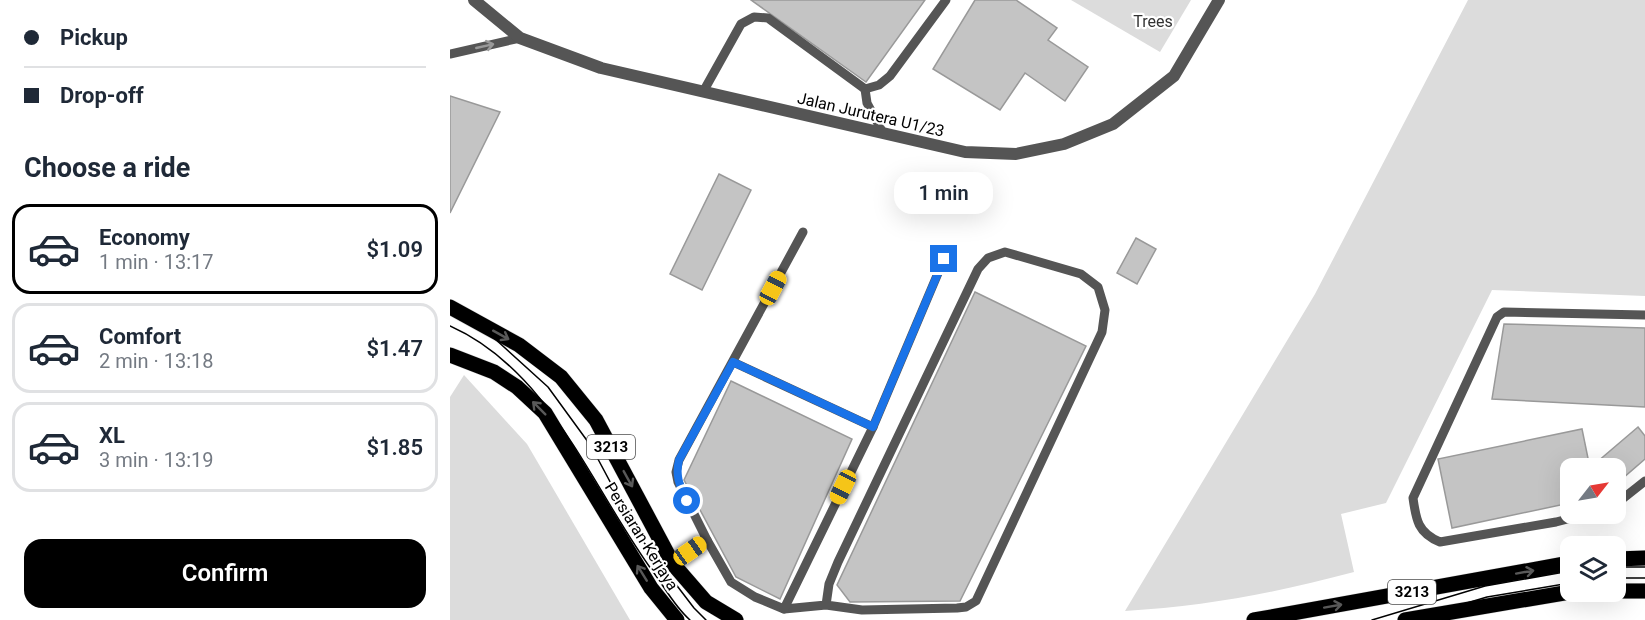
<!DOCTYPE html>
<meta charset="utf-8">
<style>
:root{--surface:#fff;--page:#f2f2f3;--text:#1f2937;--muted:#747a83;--line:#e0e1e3;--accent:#000}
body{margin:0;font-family:Roboto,sans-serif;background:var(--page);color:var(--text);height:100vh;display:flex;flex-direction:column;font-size:22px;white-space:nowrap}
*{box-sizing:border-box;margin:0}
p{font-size:20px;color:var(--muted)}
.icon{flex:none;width:33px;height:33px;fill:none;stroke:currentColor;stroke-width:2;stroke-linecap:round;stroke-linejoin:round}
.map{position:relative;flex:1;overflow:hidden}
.sheet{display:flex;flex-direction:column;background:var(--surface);width:450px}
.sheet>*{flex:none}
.top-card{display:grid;align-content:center;height:132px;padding:0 24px;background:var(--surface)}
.needle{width:39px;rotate:59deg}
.buttons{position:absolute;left:1110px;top:458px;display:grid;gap:12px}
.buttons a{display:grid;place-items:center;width:66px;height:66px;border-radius:12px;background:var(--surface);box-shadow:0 6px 24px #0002;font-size:30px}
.end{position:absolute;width:27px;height:27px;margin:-14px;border:8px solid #1a73e8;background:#fff;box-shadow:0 0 0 3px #fff}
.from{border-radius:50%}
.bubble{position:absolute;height:42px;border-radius:18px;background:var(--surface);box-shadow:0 6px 24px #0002;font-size:20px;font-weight:600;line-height:42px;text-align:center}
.car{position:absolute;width:18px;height:36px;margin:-18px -9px;border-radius:8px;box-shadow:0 0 4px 2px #0007;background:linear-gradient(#f5c518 24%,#345 0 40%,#f5c518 0 76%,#345 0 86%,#f5c518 0)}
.top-card b{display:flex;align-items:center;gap:21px;height:57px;font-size:22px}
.top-card b+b{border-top:2px solid var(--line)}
.top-card i{width:15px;height:15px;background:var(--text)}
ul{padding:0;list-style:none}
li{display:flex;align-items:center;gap:18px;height:90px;margin:0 12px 9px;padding:0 12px;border:3px solid var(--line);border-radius:18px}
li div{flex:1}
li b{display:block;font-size:22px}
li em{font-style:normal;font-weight:600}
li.selected{border-color:var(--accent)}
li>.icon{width:54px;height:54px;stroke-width:1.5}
h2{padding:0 24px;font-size:27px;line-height:72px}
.primary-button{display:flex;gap:12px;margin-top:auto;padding:12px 24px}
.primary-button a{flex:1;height:69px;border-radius:18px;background:var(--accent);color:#fff;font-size:24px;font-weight:600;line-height:69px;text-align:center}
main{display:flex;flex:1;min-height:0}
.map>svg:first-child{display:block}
.green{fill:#dcdcdc}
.building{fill:#c4c4c4;stroke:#999;stroke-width:1.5}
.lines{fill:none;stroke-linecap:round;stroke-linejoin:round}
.primary-casing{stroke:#dbdbdb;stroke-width:16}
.lane{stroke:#555;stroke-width:9}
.street{stroke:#555;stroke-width:12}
.primary{stroke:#000;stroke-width:15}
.tram{stroke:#000;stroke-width:1.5}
.oneway{stroke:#999}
.oneway2{stroke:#595959}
.route{stroke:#1a73e8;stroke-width:8}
.labels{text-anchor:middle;stroke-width:4.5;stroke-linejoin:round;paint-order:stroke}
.shield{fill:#fff;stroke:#4c4c4c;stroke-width:1.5}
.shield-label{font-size:15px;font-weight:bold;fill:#000}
.park-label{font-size:16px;fill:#333;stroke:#fff}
.street-label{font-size:16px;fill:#000;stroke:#fff}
</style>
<main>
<section class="sheet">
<div class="top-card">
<b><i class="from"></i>Pickup</b>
<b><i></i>Drop-off</b>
</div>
<h2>Choose a ride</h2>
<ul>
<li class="selected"><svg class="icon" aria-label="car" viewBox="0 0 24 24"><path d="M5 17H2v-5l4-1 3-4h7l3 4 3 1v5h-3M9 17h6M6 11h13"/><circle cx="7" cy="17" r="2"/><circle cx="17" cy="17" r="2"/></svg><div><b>Economy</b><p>1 min · 13:17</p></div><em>$1.09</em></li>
<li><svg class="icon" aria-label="car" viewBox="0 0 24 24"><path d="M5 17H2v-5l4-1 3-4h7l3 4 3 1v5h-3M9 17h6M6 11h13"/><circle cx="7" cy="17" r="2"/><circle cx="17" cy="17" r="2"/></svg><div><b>Comfort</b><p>2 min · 13:18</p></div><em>$1.47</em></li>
<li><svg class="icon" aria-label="car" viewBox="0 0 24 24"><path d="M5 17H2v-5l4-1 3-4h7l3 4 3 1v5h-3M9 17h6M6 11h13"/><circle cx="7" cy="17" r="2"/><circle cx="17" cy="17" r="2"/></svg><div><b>XL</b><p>3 min · 13:19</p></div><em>$1.85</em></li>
</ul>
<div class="primary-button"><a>Confirm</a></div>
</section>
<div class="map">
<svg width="1195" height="620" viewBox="0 0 1195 620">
<rect width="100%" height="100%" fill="#fff"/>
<g class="green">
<path d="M621 0H741L710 52Z"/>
<path d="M1018 0H1195V296L1042 290 936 503 891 514 904 572C825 593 758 606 675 611L865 294Z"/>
<path d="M14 375 77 444 180 620H0V397Z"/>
</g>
<g class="building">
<path d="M301 0H475L416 82Z"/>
<path d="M525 0H566L607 28 598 40 638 67 615 101 575 73 550 110 483 69Z"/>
<path d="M0 96 50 112 0 213Z"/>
<path d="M269 174 301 190 252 290 220 274Z"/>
<path d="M686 238 706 249 687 284 667 273Z"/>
<path d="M525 292 636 346 510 601 400 602 387 585Z"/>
<path d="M1054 324 1195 328V407L1042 399Z"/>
<path d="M281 381 402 439 330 599 286 577 234 480Z"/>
<path d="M1188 427 1195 436V459L1166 484V468H1140Z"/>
<path d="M1132 429 1140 468H1120V503L1002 528 988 459Z"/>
</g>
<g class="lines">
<g class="primary-casing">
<g id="primary">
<path d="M0 307 69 345 111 377 146 420 223 564 256 602 286 620"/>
<path d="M0 355 44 372 67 387 95 413 201 588 227 620"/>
<path d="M1166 559 1195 558"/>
<path d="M1166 591H1195"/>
<path d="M804 620 1120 563"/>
<path d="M955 620 1120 592 1150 591"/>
</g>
</g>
<g class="lane">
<path d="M0 54 70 38"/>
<path d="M415 89 417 103 433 133"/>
<path d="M253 92 291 24 304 17 318 18 415 89 429 85 440 76 496 0"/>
<path d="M283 362 423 427"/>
<path d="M1166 504 1195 481"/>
<path d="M1141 513 1106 522 990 542C968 533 966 520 963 498L1047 317 1054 312 1195 315"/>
<path d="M257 540 281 582 305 597 334 609 376 605 412 610 507 608 516 607 526 601 652 332 655 310 648 287 631 274 555 252 538 258 528 269 388 562 379 584 376 605"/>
<path d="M223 564 257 540 228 482 226 472 229 460 353 232"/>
<path d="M334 609 423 427 494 259"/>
</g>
<path class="street" d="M24 0 70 38 151 68 515 152 566 154 614 144 663 124 724 76 769 0"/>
<use href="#primary" class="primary"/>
<g class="tram">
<path d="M0 314 33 328 98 387 141 446 189 536 244 608 256 620"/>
<path d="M0 326C101 371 142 489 204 573 215 588 225 607 240 620"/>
<path d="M1166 567H1195"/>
<path d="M1166 578H1195"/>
<path d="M922 620 1035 586 1120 571"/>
<path d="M960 620 1037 597 1120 583"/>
</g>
</g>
<defs><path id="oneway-shaft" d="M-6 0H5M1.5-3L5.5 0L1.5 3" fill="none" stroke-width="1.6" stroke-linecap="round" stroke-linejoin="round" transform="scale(1.5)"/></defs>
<use class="oneway" href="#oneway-shaft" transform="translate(35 46) rotate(-13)"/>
<g class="oneway2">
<use href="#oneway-shaft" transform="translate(51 335) rotate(29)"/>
<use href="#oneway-shaft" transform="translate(89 408) rotate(-135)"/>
<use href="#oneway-shaft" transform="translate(178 479) rotate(61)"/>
<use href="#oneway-shaft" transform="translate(1075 572) rotate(-10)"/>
<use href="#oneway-shaft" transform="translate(192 573) rotate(-122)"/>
<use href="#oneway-shaft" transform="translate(883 606) rotate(-10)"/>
</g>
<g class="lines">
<path class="route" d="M237 501C230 486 225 477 229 460L283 362 423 427 494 259"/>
</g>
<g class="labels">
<g class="shield">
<rect x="137" y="435" width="48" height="24" rx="4.5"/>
<rect x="938" y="580" width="48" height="24" rx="4.5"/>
</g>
<g class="shield-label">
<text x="161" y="452">3213</text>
<text x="962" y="597">3213</text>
</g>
<g class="park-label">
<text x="703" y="27">Trees</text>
</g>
<g class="street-label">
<text transform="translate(421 114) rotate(13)" y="6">Jalan Jurutera U1/23</text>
<text transform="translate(192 536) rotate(58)" y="6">Persiaran Kerjaya</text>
</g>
</g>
</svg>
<div class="buttons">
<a><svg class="needle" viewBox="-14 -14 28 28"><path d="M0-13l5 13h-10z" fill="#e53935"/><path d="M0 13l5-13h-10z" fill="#747a83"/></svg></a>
<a><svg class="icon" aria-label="layers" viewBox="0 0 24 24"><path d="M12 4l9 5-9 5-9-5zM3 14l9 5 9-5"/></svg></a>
</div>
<i class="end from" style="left:237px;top:501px"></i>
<i class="end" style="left:494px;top:259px"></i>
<div class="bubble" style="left:444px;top:172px;width:99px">1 min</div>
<i class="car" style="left:323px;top:288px;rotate:28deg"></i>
<i class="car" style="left:393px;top:487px;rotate:206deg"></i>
<i class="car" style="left:240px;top:551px;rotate:55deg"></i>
</div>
</main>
